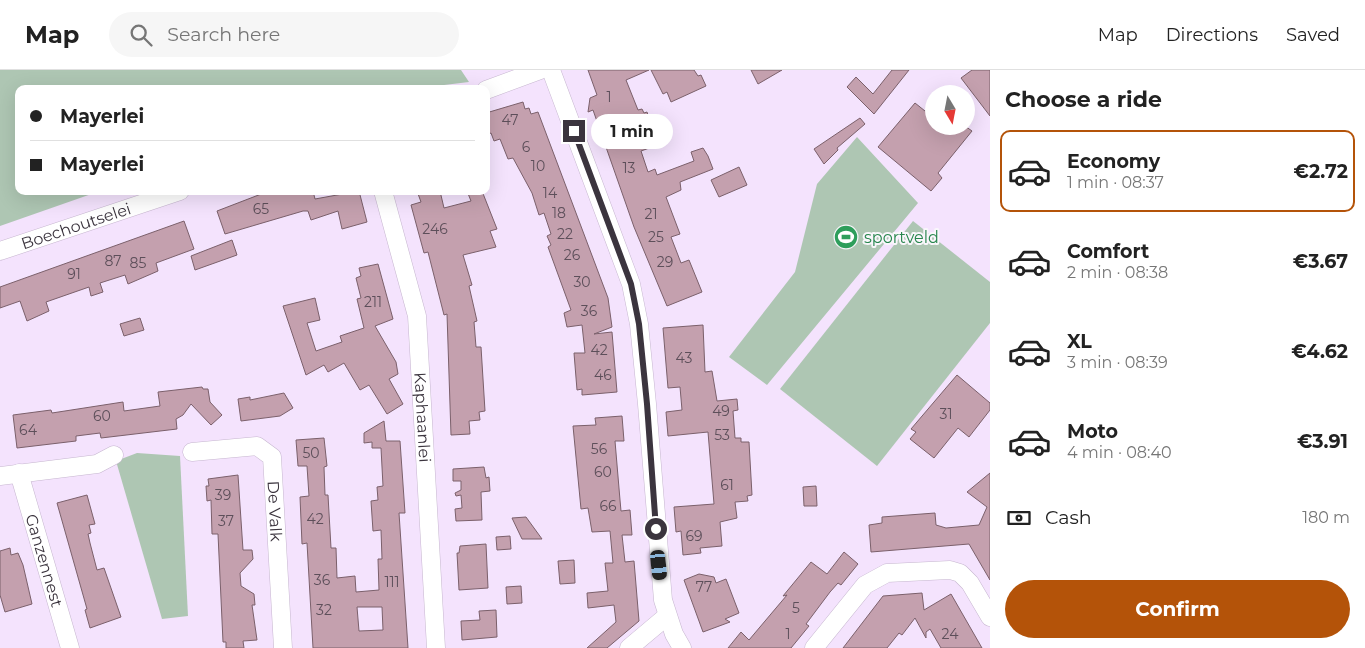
<!DOCTYPE html>
<meta charset="utf-8">
<style>
:root{--surface:#fff;--page:#f6f6f6;--text:#222;--muted:#767676;--line:#e0e0e0;--accent:#b45309}
body{margin:0;font-family:Montserrat,sans-serif;background:var(--page);color:var(--text);height:100vh;display:flex;flex-direction:column;font-size:19px;white-space:nowrap}
*{box-sizing:border-box;margin:0}
p{font-size:16px;color:var(--muted)}
.icon{flex:none;width:28px;height:28px;fill:none;stroke:currentColor;stroke-width:2;stroke-linecap:round;stroke-linejoin:round}
.map{position:relative;flex:1;overflow:hidden}
.sheet{display:flex;flex-direction:column;background:var(--surface);width:375px}
.sheet>*{flex:none}
.hud{position:absolute;left:15px;top:15px;width:475px;height:110px;border-radius:10px;box-shadow:0 5px 20px #0002;display:grid;align-content:center;height:110px;padding:0 15px;background:var(--surface)}
.needle{width:32px;rotate:170deg}
.tools{position:absolute;left:925px;top:15px;display:grid;gap:10px}
.tools a{display:grid;place-items:center;width:50px;height:50px;border-radius:50%;background:var(--surface);box-shadow:0 5px 20px #0002;font-size:25px}
.end{position:absolute;width:22px;height:22px;margin:-11px;border:6px solid #3b343e;background:#fff;box-shadow:0 0 0 2px #fff}
.from{border-radius:50%}
.bubble{position:absolute;height:35px;border-radius:18px;background:var(--surface);box-shadow:0 5px 20px #0002;font-size:16px;font-weight:700;line-height:35px;text-align:center}
.car{position:absolute;width:15px;height:30px;margin:-15px -8px;border-radius:6px;box-shadow:0 0 4px 1px #0007;background:linear-gradient(#222 24%,#8ab4d8 0 40%,#222 0 76%,#8ab4d8 0 86%,#222 0)}
.hud b{display:flex;align-items:center;gap:18px;height:48px;font-size:19px}
.hud b+b{border-top:1px solid var(--line)}
.hud i{width:12px;height:12px;background:var(--text)}
ul{padding:0;list-style:none}
li{display:flex;align-items:center;gap:15px;height:82px;margin:0 10px 8px;padding:0 5px;border:2px solid transparent;border-radius:10px}
li div{flex:1}
li b{display:block;font-size:19px}
li em{font-style:normal;font-weight:700}
li.on{border-color:var(--accent)}
li>.icon{width:45px;height:45px;stroke-width:1.5}
h2{padding:0 15px;font-size:22px;line-height:60px}
.pay{display:flex;align-items:center;gap:12px;height:55px;padding:0 15px;font-size:19px}
.pay p{margin-inline-start:auto}
.cta{display:flex;gap:10px;margin-top:auto;padding:10px 15px}
.cta a{flex:1;height:58px;border-radius:30px;background:var(--accent);color:#fff;font-size:20px;font-weight:700;line-height:58px;text-align:center}
header{display:flex;align-items:center;gap:30px;box-sizing:border-box;height:70px;padding:0 25px;background:var(--surface);border-bottom:1px solid var(--line)}
header strong{font-size:24px}
nav{display:flex;gap:28px;margin-inline-start:auto;font-size:18px}
.search{width:350px;height:45px;background:var(--page);display:flex;align-items:center;gap:12px;box-sizing:border-box;padding:0 18px;border-radius:28px;color:var(--muted);font-size:19px}
main{display:flex;flex:1;min-height:0}
.map>svg:first-child{display:block}
.green{fill:#aec6b3}
.building{fill:#c4a0ae;stroke:#7b606b;fill-rule:evenodd}
.lines{fill:none;stroke-linecap:round;stroke-linejoin:round}
.minor-casing{stroke:#c6b6cf;stroke-width:19}
.minor{stroke:#fff;stroke-width:18}
.route{stroke:#3b343e;stroke-width:6}
.labels{text-anchor:middle;stroke-width:4;stroke-linejoin:round;paint-order:stroke}
.number-label{font-size:14px;fill:#5d4f5a}
.street-label{font-size:16px;fill:#3b343e;stroke:#f9f6fb}
.leisure-label{font-size:16px;fill:#27864d;stroke:#f9f6fb;text-anchor:start}
</style>
<header>
<strong>Map</strong>
<div class="search"><svg class="icon" aria-label="search" viewBox="0 0 24 24"><circle cx="10" cy="10" r="6"/><path d="M15 15l6 6"/></svg>Search here</div>
<nav><a>Map</a><a>Directions</a><a>Saved</a></nav>
</header>
<main>
<div class="map">
<svg width="990" height="578" viewBox="0 0 990 578">
<rect width="100%" height="100%" fill="#f4e3fd"/>
<g class="green">
<path d="M0 0H461L469 12 411 19H19V121H100L0 156Z"/>
<path d="M857 67 918 133 767 315 729 287 795 202 817 114Z"/>
<path d="M913 151 990 212V253L877 396 780 319Z"/>
<path d="M137 383 180 386 188 546 162 549 116 391Z"/>
</g>
<g class="building">
<path d="M588 0H649L626 10 638 40 642 39 644 43 647 42 651 54 644 57 652 77 641 81 648 102 655 99 657 105 694 91 691 82 703 78 708 86 713 99 680 112 681 120 666 127 680 164 671 167 681 193 689 190 702 222 667 236 634 157 593 40 588 42 590 28 597 25Z"/>
<path d="M651 0H694L698 6 701 5 706 16 671 32 667 22 663 24Z"/>
<path d="M751 0H782L758 14Z"/>
<path d="M892 0H909L874 44 847 17 856 7 873 24Z"/>
<path d="M972 0H990V46L961 8Z"/>
<path d="M934 30V56H965L972 61 938 103 942 108 931 121 878 77 915 33 925 41Z"/>
<path d="M523 32 525 39 529 38 531 44 538 42 608 228 612 257 594 264 612 262 617 322 582 325V319L577 320 574 283H585L582 255 567 257 564 243 571 240 548 177 551 175 547 166 551 164 544 143 539 145 532 123 513 88 508 89 500 69 494 71 491 63 486 65V43Z"/>
<path d="M860 48 865 54 837 78 838 80 824 94 814 79Z"/>
<path d="M739 97 747 115 719 127 711 110Z"/>
<path d="M269 121H313L315 129 359 121 367 152 342 159 338 141 311 150 308 141H303L225 164 217 141Z"/>
<path d="M417 121H440L444 138 471 131 467 121H482L497 159 490 161 496 177 463 185 472 215 469 216 477 251 474 252 476 277H481L485 341 479 342 480 350 469 351 470 364 451 365 447 244 444 245 428 182 424 183 411 135 421 132Z"/>
<path d="M184 151 194 179 156 193 158 201 128 214 125 205 100 213 103 222 91 226 89 217 46 232 49 241 27 251 20 231 0 238V217Z"/>
<path d="M232 170 237 185 195 200 191 186Z"/>
<path d="M378 194 393 249 375 256 396 292 398 304 389 309 403 334 387 344 369 315 360 320 344 293 328 302 324 295 306 305 283 236 315 228 320 250 307 253 316 281 342 272 340 266 364 258 357 229 361 228 356 208 361 206 359 198Z"/>
<path d="M140 248 144 260 124 266 120 254Z"/>
<path d="M703 255 705 302 712 301 717 331 737 329 738 340 733 341 735 368H741V372H749L752 425 747 426 748 431 735 432 737 448 720 452 722 476 700 478 701 483 683 485 681 461 676 462 674 437 714 434 708 362 668 366 666 342 682 340 680 317 668 318 663 258Z"/>
<path d="M957 305 990 333V340L969 367 958 358 934 388 910 369 916 362 911 359Z"/>
<path d="M202 317 203 319H208L210 332 222 345 211 355 191 334 183 345 176 349 177 359 101 368 100 363 76 366V371L17 378 13 345 51 340 52 343 123 332 124 341 160 336 158 322Z"/>
<path d="M284 323 293 338 280 346 241 351 238 329 250 327V330Z"/>
<path d="M622 346 624 371H615L620 430 621 441 630 440 632 465H622L625 492 634 491 639 551 607 578H587L616 552 614 535 588 538 587 523 608 521 605 493H613L610 461 592 462 588 438 581 439 573 356 596 355 595 348Z"/>
<path d="M384 351 386 371H400L405 443H399L408 578H313L307 473 302 474 300 427 309 426 307 396H298L296 370 324 368 327 396 324 397 325 425H328L331 478H336L337 508 355 506 356 522 379 520 378 489H382L381 460 373 461 371 431 378 430 377 417 383 416 381 378H372V372L364 373V363ZM357 537H382L383 560 359 561Z"/>
<path d="M484 397 486 408 489 407 490 421 481 422 482 450 456 451 455 439 462 438 461 425 456 426 455 423 461 420V411H453V399Z"/>
<path d="M990 403V510L969 474 871 482 869 455 882 453V447L935 443 936 455 946 458 979 455 987 437 967 422Z"/>
<path d="M238 405 243 480H252L253 489 240 503 241 516 254 524 255 535H252L257 570 243 571 244 578H226V572H223L218 464H212L211 430 207 431 206 416H209L208 409Z"/>
<path d="M816 416 817 436H804L803 417Z"/>
<path d="M87 425 95 454 89 455 91 463 88 464 90 473 97 500 104 498 121 547 90 558 85 540 87 539 57 433Z"/>
<path d="M526 447 542 469H522L512 448Z"/>
<path d="M510 466 511 479 497 480 496 467Z"/>
<path d="M486 474 488 518 459 520 457 483H459L460 476Z"/>
<path d="M10 478 11 485 18 483 23 495 32 534 5 542 0 525V481Z"/>
<path d="M844 482 858 494 841 515 838 513 830 522 806 554 809 556 791 578H728L741 562 749 570 787 525 783 526 811 492 827 504Z"/>
<path d="M574 490 575 513 560 514 558 491Z"/>
<path d="M699 504 714 507 716 513 726 509 739 543 725 549 730 552 703 562 684 510Z"/>
<path d="M521 516 522 533 507 534 506 517Z"/>
<path d="M922 523 924 540 951 524 982 578H941L930 559 926 562V568L915 548 902 565 899 563 887 578H843L883 526Z"/>
<path d="M496 540 497 567 462 570 461 551 480 550 479 541Z"/>
</g>
<g class="lines">
<g class="minor-casing">
<g id="minor">
<path d="M551 0 631 214 639 254 647 334 663 530 674 564 682 578"/>
<path d="M486 20 540 0"/>
<path id="s1" d="M383 121 417 246 436 578"/>
<path id="s2" d="M0 181 180 121"/>
<path id="s3" d="M192 382 257 376 272 387 283 578"/>
<path id="s4" d="M19 403 70 578"/>
<path d="M0 406 97 394 114 385"/>
<path d="M629 578 667 546"/>
<path d="M814 578 865 515 887 503 950 500 960 503 970 513 990 547"/>
</g>
</g>
<use href="#minor" class="minor"/>
</g>
<g class="lines">
<path class="route" d="M574 61 631 214 639 254 647 334 656 459"/>
</g>
<defs>
<g id="stadium-disc" transform="scale(1.25)"><circle r="9.5" fill="#2e9e5b" stroke="#f9f6fb"/><path d="M0-5a6.5 5 0 1 0 0 10a6.5 5 0 1 0 0-10ZM-3.5-1.8h7v3.6h-7Z" fill="#fff"/></g>
</defs>
<g fill-rule="evenodd">
<use href="#stadium-disc" x="846" y="167"/>
</g>
<g class="labels">
<g class="number-label">
<text x="609" y="32">1</text>
<text x="510" y="55">47</text>
<text x="526" y="82">6</text>
<text x="538" y="101">10</text>
<text x="629" y="103">13</text>
<text x="550" y="128">14</text>
<text x="261" y="144">65</text>
<text x="559" y="148">18</text>
<text x="651" y="149">21</text>
<text x="435" y="164">246</text>
<text x="565" y="169">22</text>
<text x="656" y="172">25</text>
<text x="572" y="190">26</text>
<text x="113" y="196">87</text>
<text x="665" y="197">29</text>
<text x="138" y="198">85</text>
<text x="74" y="209">91</text>
<text x="582" y="217">30</text>
<text x="373" y="237">211</text>
<text x="589" y="246">36</text>
<text x="599" y="285">42</text>
<text x="684" y="293">43</text>
<text x="603" y="310">46</text>
<text x="721" y="346">49</text>
<text x="946" y="349">31</text>
<text x="102" y="351">60</text>
<text x="28" y="365">64</text>
<text x="722" y="370">53</text>
<text x="599" y="384">56</text>
<text x="311" y="388">50</text>
<text x="603" y="407">60</text>
<text x="727" y="420">61</text>
<text x="223" y="430">39</text>
<text x="608" y="441">66</text>
<text x="315" y="454">42</text>
<text x="226" y="456">37</text>
<text x="694" y="471">69</text>
<text x="322" y="515">36</text>
<text x="392" y="517">111</text>
<text x="704" y="522">77</text>
<text x="796" y="543">5</text>
<text x="324" y="545">32</text>
<text x="788" y="569">1</text>
<text x="950" y="569">24</text>
</g>
<g class="street-label">
<text dy="6" stroke="none"><textPath href="#s2" startOffset="80">Boechoutselei</textPath></text>
<text dy="6" stroke="none"><textPath href="#s1" startOffset="231">Kaphaanlei</textPath></text>
<text dy="6" stroke="none"><textPath href="#s3" startOffset="138">De Valk</textPath></text>
<text dy="6" stroke="none"><textPath href="#s4" startOffset="91">Ganzennest</textPath></text>
</g>
<g class="leisure-label">
<text x="864" y="173">sportveld</text>
</g>
</g>
</svg>
<div class="tools">
<a><svg class="needle" viewBox="-14 -14 28 28"><path d="M0-13l5 13h-10z" fill="#e53935"/><path d="M0 13l5-13h-10z" fill="#767676"/></svg></a>
</div>
<i class="end from" style="left:656px;top:459px"></i>
<i class="end" style="left:574px;top:61px"></i>
<div class="bubble" style="left:591px;top:44px;width:82px">1 min</div>
<i class="car" style="left:659px;top:495px;rotate:174deg"></i>
<div class="hud">
<b><i class="from"></i>Mayerlei</b>
<b><i></i>Mayerlei</b>
</div>
</div>
<section class="sheet">
<h2>Choose a ride</h2>
<ul>
<li class="on"><svg class="icon" aria-label="car" viewBox="0 0 24 24"><path d="M5 17H2v-5l4-1 3-4h7l3 4 3 1v5h-3M9 17h6M6 11h13"/><circle cx="7" cy="17" r="2"/><circle cx="17" cy="17" r="2"/></svg><div><b>Economy</b><p>1 min · 08:37</p></div><em>€2.72</em></li>
<li><svg class="icon" aria-label="car" viewBox="0 0 24 24"><path d="M5 17H2v-5l4-1 3-4h7l3 4 3 1v5h-3M9 17h6M6 11h13"/><circle cx="7" cy="17" r="2"/><circle cx="17" cy="17" r="2"/></svg><div><b>Comfort</b><p>2 min · 08:38</p></div><em>€3.67</em></li>
<li><svg class="icon" aria-label="car" viewBox="0 0 24 24"><path d="M5 17H2v-5l4-1 3-4h7l3 4 3 1v5h-3M9 17h6M6 11h13"/><circle cx="7" cy="17" r="2"/><circle cx="17" cy="17" r="2"/></svg><div><b>XL</b><p>3 min · 08:39</p></div><em>€4.62</em></li>
<li><svg class="icon" aria-label="car" viewBox="0 0 24 24"><path d="M5 17H2v-5l4-1 3-4h7l3 4 3 1v5h-3M9 17h6M6 11h13"/><circle cx="7" cy="17" r="2"/><circle cx="17" cy="17" r="2"/></svg><div><b>Moto</b><p>4 min · 08:40</p></div><em>€3.91</em></li>
</ul>
<div class="pay"><svg class="icon" aria-label="cash" viewBox="0 0 24 24"><path d="M3 7h18v10H3z"/><circle cx="12" cy="12" r="2"/></svg>Cash<p>180 m</p></div>
<div class="cta"><a>Confirm</a></div>
</section>
</main>
